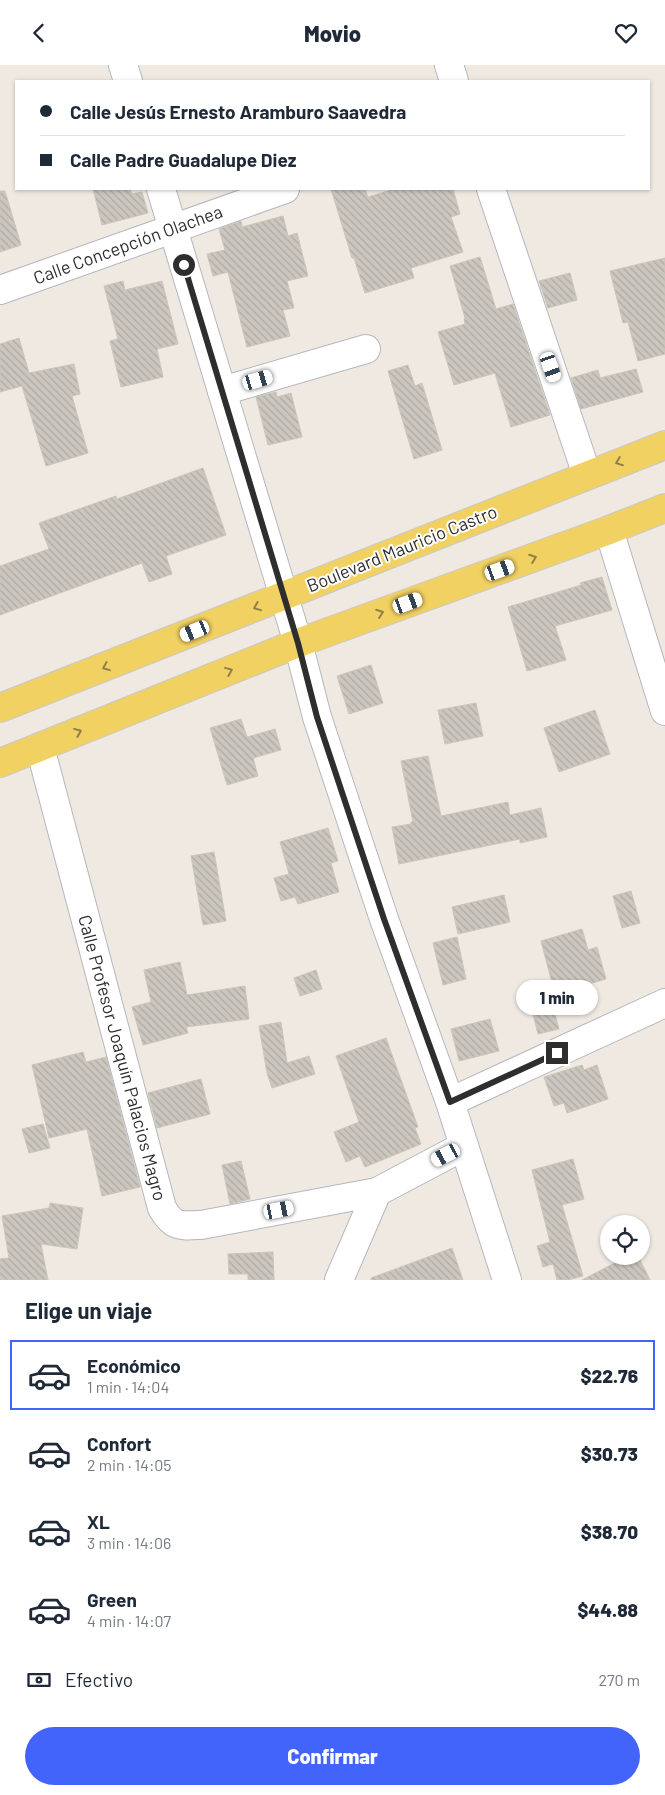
<!DOCTYPE html>
<html lang="es">
<meta charset="utf-8">
<style>
:root{--surface:#fff;--page:#f2f2f3;--text:#1f2937;--muted:#747a83;--line:#e0e1e3;--accent:#4264fb}
body{margin:0;font-family:Barlow,sans-serif;background:var(--page);color:var(--text);height:100vh;display:flex;flex-direction:column;font-size:19px;white-space:nowrap}
*{box-sizing:border-box;margin:0}
p{font-size:16px;color:var(--muted)}
.icon{flex:none;width:28px;height:28px;fill:none;stroke:currentColor;stroke-width:2;stroke-linecap:round;stroke-linejoin:round}
.map{position:relative;height:1215px;overflow:hidden}
.sheet{display:flex;flex-direction:column;background:var(--surface);flex:1}
.sheet>*{flex:none}
.guide{position:absolute;left:15px;top:15px;width:635px;height:110px;border-radius:0px;box-shadow:0 1px 4px #0004;display:grid;align-content:center;height:110px;padding:0 25px;background:var(--surface)}
.controls{position:absolute;left:600px;top:1150px;display:grid;gap:10px}
.controls a{display:grid;place-items:center;width:50px;height:50px;border-radius:50%;background:var(--surface);box-shadow:0 1px 4px #0004;font-size:25px}
.end{position:absolute;width:22px;height:22px;margin:-11px;border:6px solid #2e2e2e;background:#fff;box-shadow:0 0 0 2px #fff}
.from{border-radius:50%}
.bubble{position:absolute;height:35px;border-radius:18px;background:var(--surface);box-shadow:0 1px 4px #0004;font-size:16px;font-weight:800;line-height:35px;text-align:center}
.car{position:absolute;width:15px;height:30px;margin:-15px -8px;border-radius:6px;box-shadow:0 0 4px 1px #0007;background:linear-gradient(#fff 24%,#345 0 40%,#fff 0 76%,#345 0 86%,#fff 0)}
.guide b{display:flex;align-items:center;gap:18px;height:48px;font-size:19px}
.guide b+b{border-top:1px solid var(--line)}
.guide i{width:12px;height:12px;background:var(--text)}
ul{padding:0;list-style:none}
li{display:flex;align-items:center;gap:15px;height:70px;margin:0 10px 8px;padding:0 15px;border:2px solid transparent;border-radius:0px}
li div{flex:1}
li b{display:block;font-size:19px}
li em{font-style:normal;font-weight:800}
li.active{border-color:var(--accent)}
li>.icon{width:45px;height:45px;stroke-width:1.5}
h2{padding:0 25px;font-size:22px;line-height:60px}
.pay{display:flex;align-items:center;gap:12px;height:55px;padding:0 25px;font-size:19px}
.pay p{margin-inline-start:auto}
.cta{display:flex;gap:10px;margin-top:auto;padding:10px 25px}
.cta a{flex:1;height:58px;border-radius:30px;background:var(--accent);color:#fff;font-size:20px;font-weight:800;line-height:58px;text-align:center}
header{display:flex;justify-content:space-between;align-items:center;height:65px;padding:0 25px;background:var(--surface);font-size:22px;font-weight:800}
.map>svg:first-child{display:block}
.building{fill:url(#building-back-hatch);stroke:#cbc5ba}
.lines{fill:none;stroke-linecap:round;stroke-linejoin:round}
.minor-casing{stroke:#b4b7c1;stroke-width:30}
.major-casing{stroke:#c9c9c9;stroke-width:30}
.minor{stroke:#fff;stroke-width:28}
.major{stroke:#f2d163;stroke-width:28}
.oneway{stroke:#908048}
.route{stroke:#2e2e2e;stroke-width:6}
.labels{text-anchor:middle;stroke-width:4;stroke-linejoin:round;paint-order:stroke}
.street-label{font-size:18px;fill:#2e2e2e;stroke:#fff}
</style>
<header><svg class="icon" aria-label="back" viewBox="0 0 24 24"><path d="M15 5l-7 7 7 7"/></svg>Movio<svg class="icon" aria-label="heart" viewBox="0 0 24 24"><path d="M12 20l-8-8c-3-5 5-10 8-4 3-6 11-1 8 4z"/></svg></header>
<div class="map">
<svg width="665" height="1215" viewBox="0 0 665 1215">
<defs>
<pattern id="building-back-hatch" width="6" height="6" patternUnits="userSpaceOnUse" patternTransform="scale(1.25)"><rect width="6" height="6" fill="#cbc7bf"/><path d="M-1 5l2 2M0 0l6 6M5-1l2 2" fill="none" stroke="#afaba4"/></pattern>
</defs>
<rect width="100%" height="100%" fill="#efe9e1"/>
<g class="building">
<path d="M93 124H130L132 129 142 127 148 148 102 160Z"/>
<path d="M331 124H365L368 132 395 124H453L460 149 451 152 463 187 411 203 414 213 365 228 354 193H352Z"/>
<path d="M0 126H5L21 180 0 187Z"/>
<path d="M283 151 288 171 297 168 308 211 287 216 294 243 283 245 290 271 247 282 228 207 213 211 207 189 225 185 219 164 241 156 242 162Z"/>
<path d="M480 192 496 244 513 239 550 350 511 362 495 308 454 320 438 267 465 259 464 254 465 253 450 201Z"/>
<path d="M665 193V289L638 296 628 257 623 258 610 206Z"/>
<path d="M570 208 577 235 548 243 539 216Z"/>
<path d="M123 216 125 225 162 216 178 279 157 284 163 312 121 322 110 276 118 274 104 221Z"/>
<path d="M19 273 29 308 74 299 80 329 72 331 88 388 46 401 22 321 0 327V279Z"/>
<path d="M408 300 415 321 422 318 442 385 414 394 388 306Z"/>
<path d="M636 304 643 327 581 344 571 313 598 305 600 313Z"/>
<path d="M276 327 277 332 291 328 302 372 268 380 256 332Z"/>
<path d="M203 403 226 470 166 491 172 509 149 517 142 498 0 550V501L49 484 39 458 116 431 117 434Z"/>
<path d="M602 512 612 545 555 561 566 595 527 606 508 542 581 520 580 518Z"/>
<path d="M371 600 383 638 349 649 337 611Z"/>
<path d="M476 638 483 671 445 679 438 645Z"/>
<path d="M595 645 610 689 559 707 544 663Z"/>
<path d="M241 654 247 672 275 664 281 685 253 693 258 711 227 720 210 663Z"/>
<path d="M428 691 441 751 508 737 510 750 541 743 547 772 520 778V774L399 799 392 762 411 759V757H413L401 696Z"/>
<path d="M328 763 338 796 331 798 339 827 298 839 295 832 281 836 274 813 289 809 280 777Z"/>
<path d="M214 787 226 856 203 860 191 791Z"/>
<path d="M631 826 640 858 622 863 613 831Z"/>
<path d="M504 830 510 857 458 869 452 842Z"/>
<path d="M582 864 588 885 597 882 606 914 555 929 541 876Z"/>
<path d="M457 872 466 914 443 920 433 878Z"/>
<path d="M180 897 187 930 245 921 249 954 186 962 188 968 143 980 132 942 151 937 144 905Z"/>
<path d="M316 905 322 924 300 931 294 913Z"/>
<path d="M550 931 559 964 538 969 530 937Z"/>
<path d="M490 954 499 986 459 996 451 964Z"/>
<path d="M281 957 287 998 309 991 315 1009 272 1023 267 1008 259 961Z"/>
<path d="M386 973 418 1062 415 1063 421 1079 365 1102 360 1091 346 1097 334 1067 359 1057 336 991Z"/>
<path d="M83 987 86 997 106 992 140 1122 102 1131 87 1064 49 1073 32 1000Z"/>
<path d="M582 1000 584 1005 597 1000 608 1034 567 1048 564 1038 554 1041 544 1012Z"/>
<path d="M201 1014 210 1049 157 1063 148 1028Z"/>
<path d="M43 1059 50 1083 29 1088 22 1064Z"/>
<path d="M573 1094 584 1134 562 1140 583 1211 568 1215H557L553 1199 543 1202 537 1181 550 1177 532 1105Z"/>
<path d="M241 1096 250 1134 230 1139 222 1100Z"/>
<path d="M50 1138 83 1143 77 1184 41 1179 48 1215H0V1194L9 1193 2 1151 49 1143Z"/>
<path d="M452 1183 463 1215H371V1213Z"/>
<path d="M273 1187 274 1215H248V1209H229L228 1189Z"/>
<path d="M628 1191H638L650 1215H582Z"/>
</g>
<g class="lines">
<g class="minor-casing">
<g id="minor">
<path d="M123 0 128 16"/>
<path d="M449 0 454 16"/>
<path d="M161 124 298 578 317 652 384 854 450 1037 507 1215"/>
<path d="M491 124 587 410"/>
<path d="M0 225 285 124"/>
<path d="M222 326 366 284"/>
<path d="M609 465 665 646"/>
<path d="M40 682 162 1143C173 1162 179 1161 201 1160L377 1127"/>
<path d="M450 1037 665 938"/>
<path d="M339 1215 377 1127 464 1081"/>
</g>
</g>
<g class="major-casing">
<g id="major">
<path d="M0 643 665 380"/>
<path d="M0 698 298 578 609 465 665 443"/>
</g>
</g>
<use href="#minor" class="minor"/>
<use href="#major" class="major"/>
</g>
<defs><path id="oneway-chevron" d="M-2-3.5L2.5 0L-2 3.5" fill="none" stroke-width="1.6" stroke-linecap="round" stroke-linejoin="round" transform="scale(1.25)"/></defs>
<g class="oneway">
<use href="#oneway-chevron" transform="translate(619 397) rotate(159)"/>
<use href="#oneway-chevron" transform="translate(533 493) rotate(-20)"/>
<use href="#oneway-chevron" transform="translate(257 542) rotate(158)"/>
<use href="#oneway-chevron" transform="translate(380 548) rotate(-20)"/>
<use href="#oneway-chevron" transform="translate(106 602) rotate(158)"/>
<use href="#oneway-chevron" transform="translate(229 606) rotate(-22)"/>
<use href="#oneway-chevron" transform="translate(78 667) rotate(-22)"/>
</g>
<g class="lines">
<path class="route" d="M184 200 298 578 317 652 384 854 450 1037 557 988"/>
</g>
<g class="labels">
<g class="street-label">
<text transform="translate(128 180) rotate(-20)" y="6">Calle Concepción Olachea</text>
<text transform="translate(402 484) rotate(-22)" y="6">Boulevard Mauricio Castro</text>
<text transform="translate(122 993) rotate(75)" y="6">Calle Profesor Joaquín Palacios Magro</text>
</g>
</g>
</svg>
<div class="controls">
<a><svg class="icon" aria-label="locate" viewBox="0 0 24 24"><circle cx="12" cy="12" r="6"/><path d="M12 2v4M12 18v4M2 12h4M18 12h4"/></svg></a>
</div>
<i class="end from" style="left:184px;top:200px"></i>
<i class="end" style="left:557px;top:988px"></i>
<div class="bubble" style="left:516px;top:915px;width:82px">1 min</div>
<i class="car" style="left:551px;top:302px;rotate:161deg"></i>
<i class="car" style="left:258px;top:315px;rotate:74deg"></i>
<i class="car" style="left:500px;top:505px;rotate:70deg"></i>
<i class="car" style="left:408px;top:538px;rotate:70deg"></i>
<i class="car" style="left:195px;top:566px;rotate:248deg"></i>
<i class="car" style="left:446px;top:1090px;rotate:242deg"></i>
<i class="car" style="left:279px;top:1145px;rotate:79deg"></i>
<div class="guide">
<b><i class="from"></i>Calle Jesús Ernesto Aramburo Saavedra</b>
<b><i></i>Calle Padre Guadalupe Diez</b>
</div>
</div>
<section class="sheet">
<h2>Elige un viaje</h2>
<ul>
<li class="active"><svg class="icon" aria-label="car" viewBox="0 0 24 24"><path d="M5 17H2v-5l4-1 3-4h7l3 4 3 1v5h-3M9 17h6M6 11h13"/><circle cx="7" cy="17" r="2"/><circle cx="17" cy="17" r="2"/></svg><div><b>Económico</b><p>1 min · 14:04</p></div><em>$22.76</em></li>
<li><svg class="icon" aria-label="car" viewBox="0 0 24 24"><path d="M5 17H2v-5l4-1 3-4h7l3 4 3 1v5h-3M9 17h6M6 11h13"/><circle cx="7" cy="17" r="2"/><circle cx="17" cy="17" r="2"/></svg><div><b>Confort</b><p>2 min · 14:05</p></div><em>$30.73</em></li>
<li><svg class="icon" aria-label="car" viewBox="0 0 24 24"><path d="M5 17H2v-5l4-1 3-4h7l3 4 3 1v5h-3M9 17h6M6 11h13"/><circle cx="7" cy="17" r="2"/><circle cx="17" cy="17" r="2"/></svg><div><b>XL</b><p>3 min · 14:06</p></div><em>$38.70</em></li>
<li><svg class="icon" aria-label="car" viewBox="0 0 24 24"><path d="M5 17H2v-5l4-1 3-4h7l3 4 3 1v5h-3M9 17h6M6 11h13"/><circle cx="7" cy="17" r="2"/><circle cx="17" cy="17" r="2"/></svg><div><b>Green</b><p>4 min · 14:07</p></div><em>$44.88</em></li>
</ul>
<div class="pay"><svg class="icon" aria-label="cash" viewBox="0 0 24 24"><path d="M3 7h18v10H3z"/><circle cx="12" cy="12" r="2"/></svg>Efectivo<p>270 m</p></div>
<div class="cta"><a>Confirmar</a></div>
</section>
